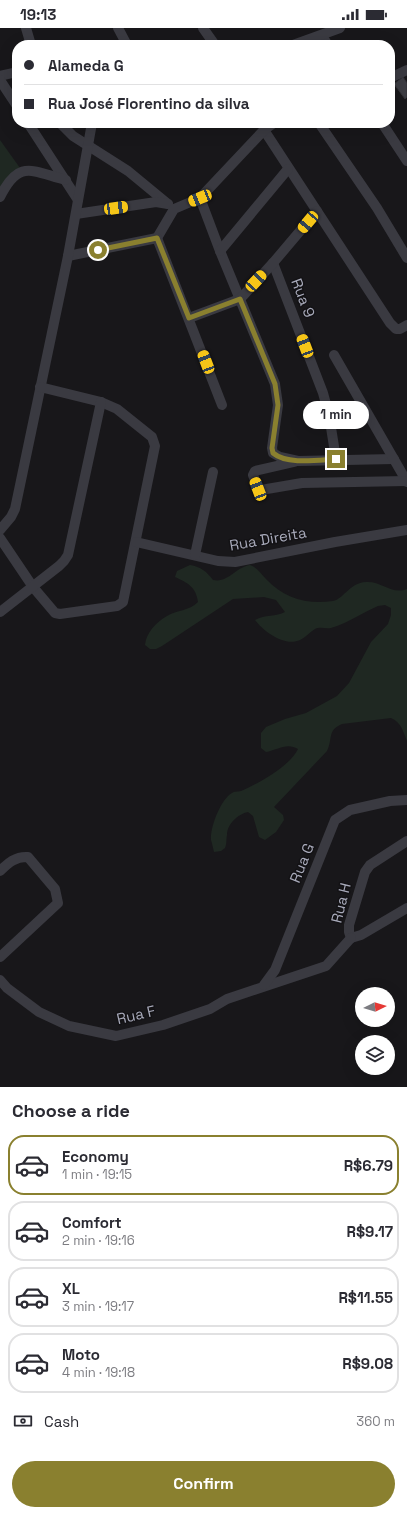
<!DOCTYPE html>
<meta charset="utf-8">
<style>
:root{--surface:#fff;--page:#f7f7f7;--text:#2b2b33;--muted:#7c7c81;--line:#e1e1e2;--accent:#8a802f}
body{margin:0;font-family:"Space Grotesk",sans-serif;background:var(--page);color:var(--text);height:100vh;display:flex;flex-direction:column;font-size:15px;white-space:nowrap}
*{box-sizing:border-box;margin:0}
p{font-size:13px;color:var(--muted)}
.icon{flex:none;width:22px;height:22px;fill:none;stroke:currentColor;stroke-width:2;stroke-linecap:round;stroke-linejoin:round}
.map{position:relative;height:1059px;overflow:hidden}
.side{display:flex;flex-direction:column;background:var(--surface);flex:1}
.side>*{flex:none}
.top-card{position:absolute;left:12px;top:12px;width:383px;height:88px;border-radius:16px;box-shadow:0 4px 16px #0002;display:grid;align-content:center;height:88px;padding:0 12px;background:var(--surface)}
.needle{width:26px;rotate:85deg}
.tools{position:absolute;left:355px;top:959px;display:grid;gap:8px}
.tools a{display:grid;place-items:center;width:40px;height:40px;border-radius:50%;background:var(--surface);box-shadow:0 4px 16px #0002;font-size:20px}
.end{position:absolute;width:18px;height:18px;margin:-9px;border:5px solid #8a802f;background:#fff;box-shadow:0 0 0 2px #fff}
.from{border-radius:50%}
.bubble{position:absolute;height:28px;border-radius:14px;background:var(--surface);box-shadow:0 4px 16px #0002;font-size:13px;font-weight:600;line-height:28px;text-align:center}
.car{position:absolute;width:12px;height:24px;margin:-12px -6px;border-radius:5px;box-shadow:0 0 3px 1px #0007;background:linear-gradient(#f5c518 24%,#345 0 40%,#f5c518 0 76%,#345 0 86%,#f5c518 0)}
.top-card b{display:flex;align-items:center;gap:14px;height:38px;font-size:15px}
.top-card b+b{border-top:1px solid var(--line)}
.top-card i{width:10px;height:10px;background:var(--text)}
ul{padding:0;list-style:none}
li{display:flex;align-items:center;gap:12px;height:60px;margin:0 8px 6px;padding:0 4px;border:2px solid var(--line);border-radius:16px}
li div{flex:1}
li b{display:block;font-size:15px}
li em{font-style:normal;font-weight:600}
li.selected{border-color:var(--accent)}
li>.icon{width:36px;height:36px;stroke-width:1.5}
h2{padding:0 12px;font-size:18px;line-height:48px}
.pay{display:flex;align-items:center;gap:10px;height:44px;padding:0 12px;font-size:15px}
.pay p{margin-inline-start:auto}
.primary-button{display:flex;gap:8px;margin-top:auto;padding:8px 12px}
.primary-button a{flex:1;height:46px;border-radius:24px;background:var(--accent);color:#fff;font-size:16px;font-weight:600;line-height:46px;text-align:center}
.status{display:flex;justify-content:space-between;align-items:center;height:28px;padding:0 20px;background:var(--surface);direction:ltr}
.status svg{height:11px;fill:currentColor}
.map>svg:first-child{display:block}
.green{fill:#1f2822}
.building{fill:#3c3c42;stroke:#323136}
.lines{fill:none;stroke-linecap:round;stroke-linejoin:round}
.street{stroke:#3a3a41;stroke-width:10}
.route{stroke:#8a802f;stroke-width:5}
.labels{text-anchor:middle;stroke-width:3;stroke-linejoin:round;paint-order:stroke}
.street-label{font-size:15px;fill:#a8aaba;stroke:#131215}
</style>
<div class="status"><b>19:13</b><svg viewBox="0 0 49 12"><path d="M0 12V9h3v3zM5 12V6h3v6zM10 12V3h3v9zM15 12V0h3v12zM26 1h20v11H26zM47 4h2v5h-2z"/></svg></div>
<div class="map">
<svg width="407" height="1059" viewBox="0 0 407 1059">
<rect width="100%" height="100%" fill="#18171a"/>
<g class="green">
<path d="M0 112 20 140 0 164Z"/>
<path d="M190 537C201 539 206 543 213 552 229 555 234 540 250 537 258 540 260 545 266 551 284 570 307 577 333 573 344 571 349 555 366 554 382 553 391 567 407 561V713C403 703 401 694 391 690L342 696C327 702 333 711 327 723L274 779 283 787 284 792 276 804 265 812 259 809 253 788 248 784C238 786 227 796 227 807 226 812 227 815 225 820L221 823 214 824C213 820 212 815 211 812 210 799 221 771 232 765 234 763 238 764 241 763 259 755 289 739 298 721 287 714 277 722 266 724L261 720V705L266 699 285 691 306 685 337 668 349 655 371 614 388 596 391 587V580L385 577 378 578C364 584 347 595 334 599 327 602 321 598 315 601 310 604 306 609 300 612 285 619 264 604 255 592 265 586 276 589 285 584L276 572 264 569 233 571 162 618 156 621H150L145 617C146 605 156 594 167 588 177 582 189 583 198 574 196 559 188 555 175 549L177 543Z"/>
</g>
<path class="building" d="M403 49 407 55V69L405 71 394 56Z"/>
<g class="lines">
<g class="street">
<path d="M26 0 31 17"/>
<path d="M118 0 127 17"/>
<path d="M203 0 215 17"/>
<path d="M322 8 328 17"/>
<path d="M293 17 340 0"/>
<path d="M0 48 17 44"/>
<path d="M390 50 407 42"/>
<path d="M0 52 17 78"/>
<path d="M28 95 78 172"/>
<path d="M60 95 73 108 128 143 168 176"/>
<path d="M319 95 377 180 407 230"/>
<path d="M382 95 407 133"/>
<path d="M264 102 390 295 396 301H400L407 297"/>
<path d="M0 169C19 131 31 143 66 152"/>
<path d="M200 170 220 223 275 356 278 377 272 420 273 425 280 429 298 433 394 431"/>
<path d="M76 186 156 174 168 176"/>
<path d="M157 210 174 181 200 170 264 102 274 95"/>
<path d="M220 223 288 141"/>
<path d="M68 228 157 210 222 377"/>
<path d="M273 235 323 365 329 387 336 431"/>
<path d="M189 290 240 271 273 235 317 183"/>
<path d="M334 327 407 454"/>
<path d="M294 434 255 443 253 447 258 461 261 462 302 455 406 453"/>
<path d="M0 502 11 489 15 481 68 228 92 95"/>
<path d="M0 510 33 559 55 585 60 586 117 578 123 574 155 418 152 409 117 381 101 374 40 359"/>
<path d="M136 514 218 533 235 534 335 514 407 502"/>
<path d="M195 527 213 444"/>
<path d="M0 584 59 538 64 533 68 527 101 374"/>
<path d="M0 843C8 835 16 828 28 829L55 861 58 875 0 929"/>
<path d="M351 910 349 904V897L365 844 370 837 407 813"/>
<path d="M351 910 361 907 407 880"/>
<path d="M0 952 7 960 39 984 69 998 116 1008 163 997 210 981 227 971 326 938 351 910"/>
<path d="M264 957 275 942 335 792 350 782 390 773 407 772"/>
</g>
</g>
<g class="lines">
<path class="route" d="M98 222 157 210 189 290 240 271 275 356 278 377 272 420 273 425C287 437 318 432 336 431"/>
</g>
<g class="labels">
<g class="street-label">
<text transform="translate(303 270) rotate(69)" y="5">Rua 9</text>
<text transform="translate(268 511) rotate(-10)" y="5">Rua Direita</text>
<text transform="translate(302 835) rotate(-68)" y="5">Rua G</text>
<text transform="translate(341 875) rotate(-76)" y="5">Rua H</text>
<text transform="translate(136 987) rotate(-13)" y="5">Rua F</text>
</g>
</g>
</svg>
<div class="tools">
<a><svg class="needle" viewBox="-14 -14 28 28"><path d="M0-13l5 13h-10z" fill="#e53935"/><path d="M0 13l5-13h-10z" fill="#7c7c81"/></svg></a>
<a><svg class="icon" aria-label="layers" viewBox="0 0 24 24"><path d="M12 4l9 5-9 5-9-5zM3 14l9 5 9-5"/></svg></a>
</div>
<i class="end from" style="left:98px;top:222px"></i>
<i class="end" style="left:336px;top:431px"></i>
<div class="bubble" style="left:303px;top:373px;width:66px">1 min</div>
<i class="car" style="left:200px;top:170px;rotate:248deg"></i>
<i class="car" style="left:116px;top:180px;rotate:82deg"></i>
<i class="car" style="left:308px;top:194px;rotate:220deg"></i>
<i class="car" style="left:256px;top:253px;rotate:43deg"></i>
<i class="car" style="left:305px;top:318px;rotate:339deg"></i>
<i class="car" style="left:206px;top:334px;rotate:339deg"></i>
<i class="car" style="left:258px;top:461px;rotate:339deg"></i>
<div class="top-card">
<b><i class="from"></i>Alameda G</b>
<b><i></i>Rua José Florentino da silva</b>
</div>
</div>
<section class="side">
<h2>Choose a ride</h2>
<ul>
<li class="selected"><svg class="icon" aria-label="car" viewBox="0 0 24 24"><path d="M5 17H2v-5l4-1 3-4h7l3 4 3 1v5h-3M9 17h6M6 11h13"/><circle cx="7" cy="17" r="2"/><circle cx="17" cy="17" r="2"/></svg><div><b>Economy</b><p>1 min · 19:15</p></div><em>R$6.79</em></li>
<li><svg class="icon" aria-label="car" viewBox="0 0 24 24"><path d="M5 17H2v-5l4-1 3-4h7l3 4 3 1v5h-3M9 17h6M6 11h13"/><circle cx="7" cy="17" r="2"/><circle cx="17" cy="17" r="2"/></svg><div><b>Comfort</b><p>2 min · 19:16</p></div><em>R$9.17</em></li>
<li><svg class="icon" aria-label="car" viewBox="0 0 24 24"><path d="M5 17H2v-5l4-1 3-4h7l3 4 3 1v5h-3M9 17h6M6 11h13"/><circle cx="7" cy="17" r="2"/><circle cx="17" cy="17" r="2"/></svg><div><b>XL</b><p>3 min · 19:17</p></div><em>R$11.55</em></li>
<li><svg class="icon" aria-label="car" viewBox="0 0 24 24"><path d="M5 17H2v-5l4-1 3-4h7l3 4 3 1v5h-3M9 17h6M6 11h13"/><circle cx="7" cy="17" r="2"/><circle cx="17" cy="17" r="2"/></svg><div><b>Moto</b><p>4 min · 19:18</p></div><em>R$9.08</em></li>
</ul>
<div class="pay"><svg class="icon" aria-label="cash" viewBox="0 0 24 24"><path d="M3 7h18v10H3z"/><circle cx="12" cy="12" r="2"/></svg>Cash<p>360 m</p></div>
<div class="primary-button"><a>Confirm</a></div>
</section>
